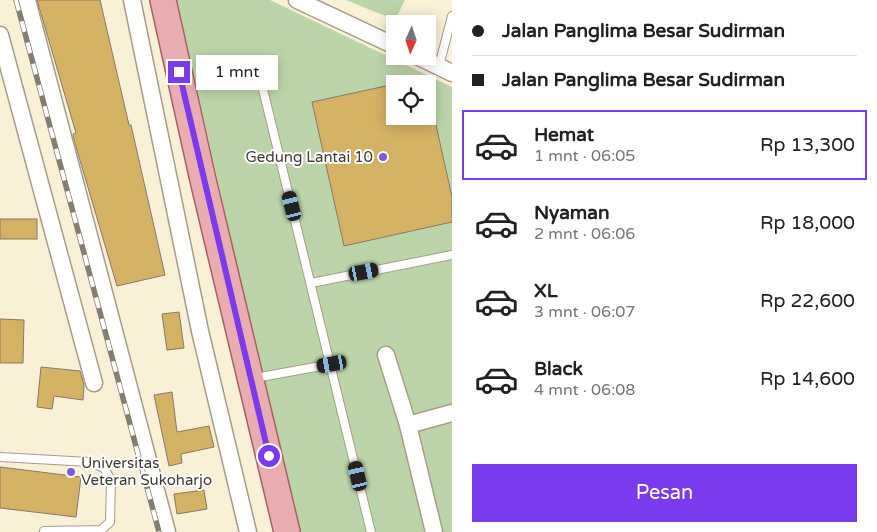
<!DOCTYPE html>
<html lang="id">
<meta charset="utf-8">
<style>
:root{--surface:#fff;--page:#f6f6f6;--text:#202124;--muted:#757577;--line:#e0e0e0;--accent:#7c3aed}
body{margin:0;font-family:"Varela Round",sans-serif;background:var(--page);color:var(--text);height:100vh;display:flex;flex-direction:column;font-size:19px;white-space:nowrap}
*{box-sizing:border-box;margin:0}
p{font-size:16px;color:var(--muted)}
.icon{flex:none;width:28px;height:28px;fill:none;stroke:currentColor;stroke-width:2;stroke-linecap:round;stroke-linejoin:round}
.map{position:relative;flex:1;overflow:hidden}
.details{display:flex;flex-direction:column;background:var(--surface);width:425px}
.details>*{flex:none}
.hud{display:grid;align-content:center;height:110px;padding:0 20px;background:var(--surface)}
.needle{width:32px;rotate:183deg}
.controls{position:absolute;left:386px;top:15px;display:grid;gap:10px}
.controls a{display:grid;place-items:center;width:50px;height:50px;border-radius:0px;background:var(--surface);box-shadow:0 2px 12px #0003;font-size:25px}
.end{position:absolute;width:22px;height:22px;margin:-11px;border:6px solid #7c3aed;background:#fff;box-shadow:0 0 0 2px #fff}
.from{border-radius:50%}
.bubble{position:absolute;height:35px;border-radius:0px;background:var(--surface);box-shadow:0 2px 12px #0003;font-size:16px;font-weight:600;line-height:35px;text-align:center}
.car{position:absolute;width:15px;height:30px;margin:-15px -8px;border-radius:6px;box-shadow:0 0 4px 1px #0007;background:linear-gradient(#222 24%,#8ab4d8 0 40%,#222 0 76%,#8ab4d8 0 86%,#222 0)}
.hud b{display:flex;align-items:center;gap:18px;height:48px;font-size:19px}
.hud b+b{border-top:1px solid var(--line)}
.hud i{width:12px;height:12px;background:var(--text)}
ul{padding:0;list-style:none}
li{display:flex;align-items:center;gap:15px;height:70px;margin:0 10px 8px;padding:0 10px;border:2px solid transparent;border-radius:0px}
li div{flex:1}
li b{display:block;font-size:19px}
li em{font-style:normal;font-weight:600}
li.active{border-color:var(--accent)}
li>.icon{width:45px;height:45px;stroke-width:1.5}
.primary-button{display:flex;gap:10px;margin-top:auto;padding:10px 20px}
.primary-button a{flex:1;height:58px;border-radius:0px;background:var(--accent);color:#fff;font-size:20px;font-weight:600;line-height:58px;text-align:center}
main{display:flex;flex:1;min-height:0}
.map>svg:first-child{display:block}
.green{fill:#bcd5a8;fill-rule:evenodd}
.building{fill:#d4b164;stroke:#847a65}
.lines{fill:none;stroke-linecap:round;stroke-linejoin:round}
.service-casing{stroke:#a79d87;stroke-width:10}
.minor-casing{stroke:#a79d87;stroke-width:19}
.primary-casing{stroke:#a46162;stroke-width:28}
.service{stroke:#fff;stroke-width:8}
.minor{stroke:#fff;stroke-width:16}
.primary{stroke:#e9acb0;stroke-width:25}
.rail-casing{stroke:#857e70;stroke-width:5.5}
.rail{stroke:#fff;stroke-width:4;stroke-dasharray:11;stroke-linecap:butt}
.route{stroke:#7c3aed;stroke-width:6}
.poi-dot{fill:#7f5bd6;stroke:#fff;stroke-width:2}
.labels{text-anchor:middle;stroke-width:4;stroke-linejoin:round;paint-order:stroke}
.poi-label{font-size:15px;fill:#413c33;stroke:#fff;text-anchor:end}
</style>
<main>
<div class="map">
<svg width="452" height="532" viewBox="0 0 452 532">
<rect width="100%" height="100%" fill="#faefd7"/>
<g class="green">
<path d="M177 0H270L452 87V532H297ZM395 84H428V116H395Z"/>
<path d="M346 0H405L395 20Z"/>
</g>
<g class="building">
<path d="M37 0H100L129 125H131L165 275 117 286 74 140 73 134 76 133Z"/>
<path d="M395 84V116H434L452 197V222L344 246 312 102Z"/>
<rect x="0" y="219" width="37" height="20"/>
<path d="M179 312 184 348 167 350 162 314Z"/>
<path d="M0 319 24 320 23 363H0Z"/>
<path d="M41 367 80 371 84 385 83 400 54 396 52 409 37 407Z"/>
<path d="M172 392 177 432 209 426 214 447 181 454 182 463 169 466 154 395Z"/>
<path d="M0 467 81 477 76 517 0 508Z"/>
<path d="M204 490 207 509 177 514 174 494Z"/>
</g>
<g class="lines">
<g class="service-casing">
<g id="service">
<path d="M439 66 452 16"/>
<path d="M259 73 371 532"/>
<path d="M311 283 452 255"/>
<path d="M255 378 332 364"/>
<path d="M0 457 89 462 104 468 111 480 110 522 101 530 44 531"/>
</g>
</g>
<g class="minor-casing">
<g id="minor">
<path d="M27 0 167 532"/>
<path d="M132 0 200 331 248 532"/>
<path d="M297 0 395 46"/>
<path d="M0 35 94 383"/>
<path d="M417 56 452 73"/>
<path d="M386 355 408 425 434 532"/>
<path d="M408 425 452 413"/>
</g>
</g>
<g class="primary-casing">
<path id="primary" d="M163 0 203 180 287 532"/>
</g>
<use href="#service" class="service"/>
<use href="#minor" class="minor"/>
<use href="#primary" class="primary"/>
<g class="rail-casing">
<path id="rail" d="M16 0 159 532"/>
</g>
<use href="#rail" class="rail"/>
</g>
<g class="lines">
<path class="route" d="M179 72 269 456"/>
</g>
<g class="poi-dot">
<circle cx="383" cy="157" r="5"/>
<circle cx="71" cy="472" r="5"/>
</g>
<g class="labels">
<g class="poi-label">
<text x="373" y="162">Gedung Lantai 10</text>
<text x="81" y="468" text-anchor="start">Universitas<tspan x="81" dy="17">Veteran Sukoharjo</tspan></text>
</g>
</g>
</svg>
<div class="controls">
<a><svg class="needle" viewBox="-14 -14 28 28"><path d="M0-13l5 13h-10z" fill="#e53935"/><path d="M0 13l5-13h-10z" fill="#757577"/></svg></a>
<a><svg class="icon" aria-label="locate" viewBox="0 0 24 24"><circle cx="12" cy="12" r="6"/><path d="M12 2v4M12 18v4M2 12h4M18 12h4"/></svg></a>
</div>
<i class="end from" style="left:269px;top:456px"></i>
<i class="end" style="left:179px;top:72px"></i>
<div class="bubble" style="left:196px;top:55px;width:82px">1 mnt</div>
<i class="car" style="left:292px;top:206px;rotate:346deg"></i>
<i class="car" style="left:364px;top:272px;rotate:79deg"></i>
<i class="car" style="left:332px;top:364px;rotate:260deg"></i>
<i class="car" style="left:358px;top:476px;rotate:347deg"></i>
</div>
<section class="details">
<div class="hud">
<b><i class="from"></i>Jalan Panglima Besar Sudirman</b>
<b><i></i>Jalan Panglima Besar Sudirman</b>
</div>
<ul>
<li class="active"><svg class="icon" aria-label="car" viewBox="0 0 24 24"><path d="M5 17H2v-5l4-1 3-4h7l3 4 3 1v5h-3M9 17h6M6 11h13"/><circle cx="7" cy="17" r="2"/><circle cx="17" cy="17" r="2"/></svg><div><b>Hemat</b><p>1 mnt · 06:05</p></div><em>Rp 13,300</em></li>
<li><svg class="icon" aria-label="car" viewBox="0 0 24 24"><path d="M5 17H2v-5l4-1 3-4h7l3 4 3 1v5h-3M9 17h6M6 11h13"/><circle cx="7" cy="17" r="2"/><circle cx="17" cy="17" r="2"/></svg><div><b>Nyaman</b><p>2 mnt · 06:06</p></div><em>Rp 18,000</em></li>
<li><svg class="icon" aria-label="car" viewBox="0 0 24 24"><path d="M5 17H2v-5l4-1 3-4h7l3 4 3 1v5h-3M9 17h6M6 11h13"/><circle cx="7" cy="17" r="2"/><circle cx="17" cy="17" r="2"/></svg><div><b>XL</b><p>3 mnt · 06:07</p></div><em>Rp 22,600</em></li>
<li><svg class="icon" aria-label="car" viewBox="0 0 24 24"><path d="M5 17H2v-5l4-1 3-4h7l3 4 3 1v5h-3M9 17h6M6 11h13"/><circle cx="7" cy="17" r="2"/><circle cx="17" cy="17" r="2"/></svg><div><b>Black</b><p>4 mnt · 06:08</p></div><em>Rp 14,600</em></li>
</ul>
<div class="primary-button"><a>Pesan</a></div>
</section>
</main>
